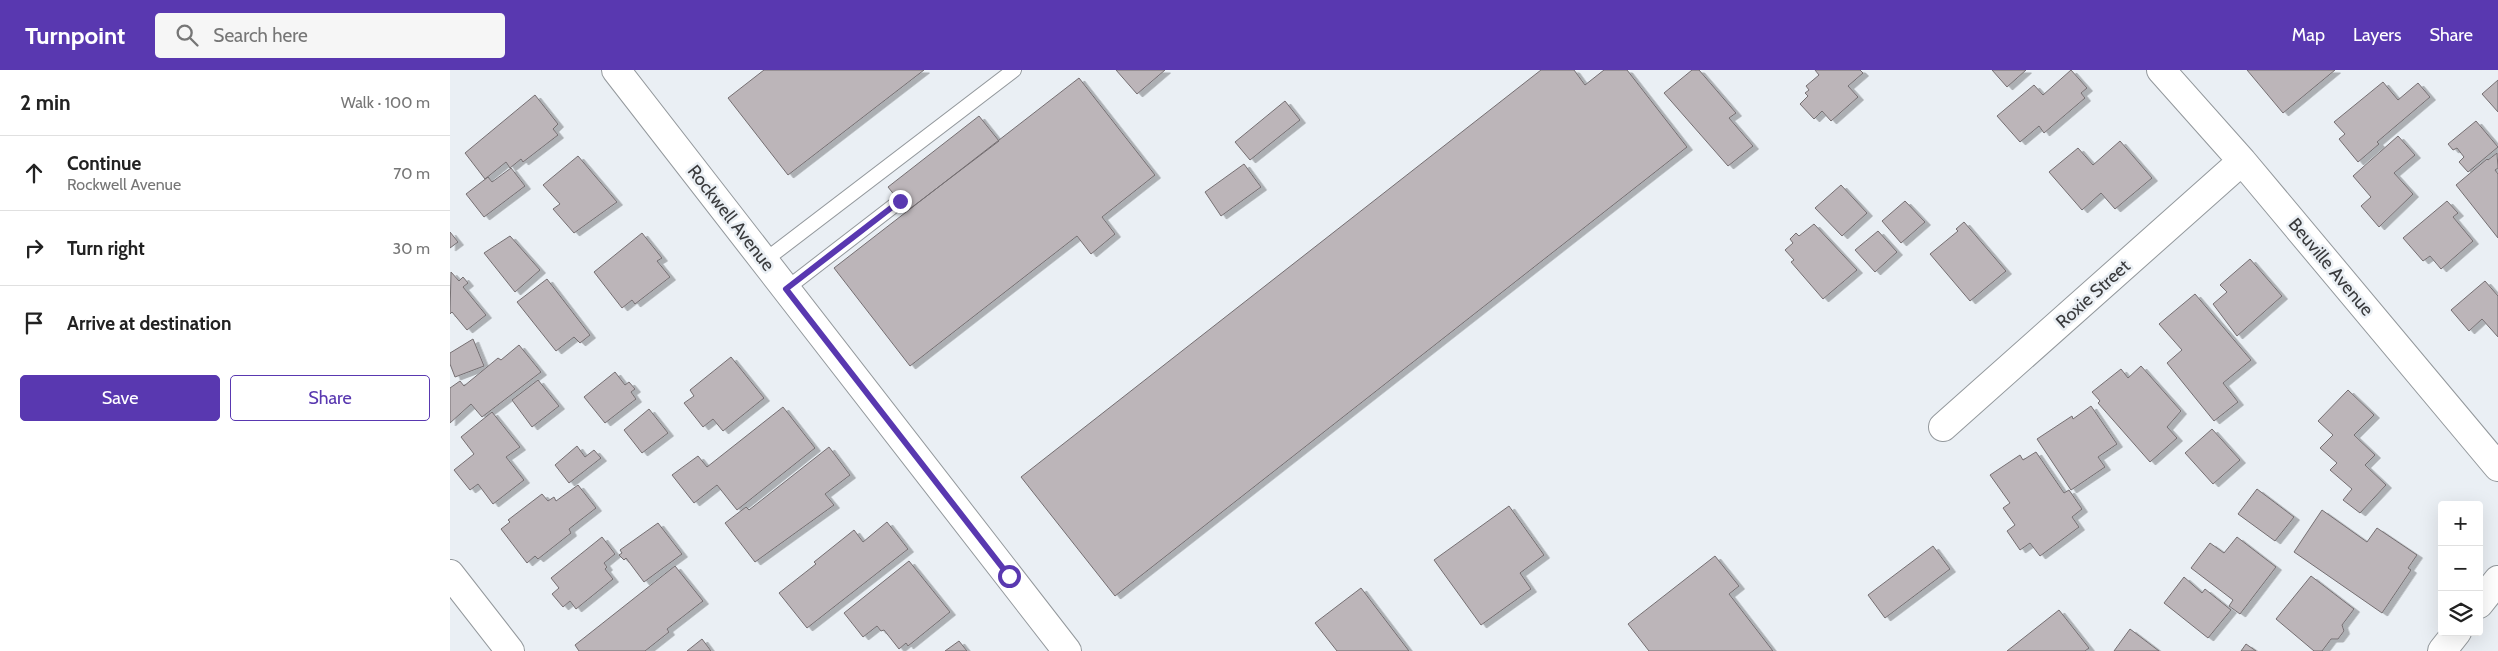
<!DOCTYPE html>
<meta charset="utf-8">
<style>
body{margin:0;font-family:Cabin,sans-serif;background:#f6f6f6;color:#222}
.controls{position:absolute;right:15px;bottom:15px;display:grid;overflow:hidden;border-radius:5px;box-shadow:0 5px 20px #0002}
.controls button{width:45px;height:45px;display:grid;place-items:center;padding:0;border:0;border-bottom:1px solid #e0e0e0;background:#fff;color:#222;font:25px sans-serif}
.stop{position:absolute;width:15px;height:15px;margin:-11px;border:4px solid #5938b0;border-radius:50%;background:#fff}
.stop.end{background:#5938b0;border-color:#fff;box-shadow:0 1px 5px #0008}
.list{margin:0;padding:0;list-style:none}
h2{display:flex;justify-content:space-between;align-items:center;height:65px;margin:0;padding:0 20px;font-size:21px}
h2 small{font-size:16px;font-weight:400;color:#767676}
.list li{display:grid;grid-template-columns:32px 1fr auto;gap:15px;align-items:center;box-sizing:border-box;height:75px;padding:0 20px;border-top:1px solid #e0e0e0}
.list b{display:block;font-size:19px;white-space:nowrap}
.list p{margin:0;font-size:16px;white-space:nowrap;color:#767676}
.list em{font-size:16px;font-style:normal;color:#767676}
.actions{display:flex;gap:10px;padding:15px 20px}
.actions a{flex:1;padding:11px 0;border:1px solid #5938b0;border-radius:5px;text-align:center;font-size:18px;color:#5938b0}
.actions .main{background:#5938b0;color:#fff}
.icon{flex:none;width:28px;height:28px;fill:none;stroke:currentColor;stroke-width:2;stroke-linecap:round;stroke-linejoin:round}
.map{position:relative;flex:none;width:2048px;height:581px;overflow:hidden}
header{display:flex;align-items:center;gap:30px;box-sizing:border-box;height:70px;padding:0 25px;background:#5938b0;color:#fff}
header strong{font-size:24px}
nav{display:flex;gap:28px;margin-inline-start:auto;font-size:18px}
.search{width:350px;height:45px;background:#f6f6f6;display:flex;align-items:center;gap:12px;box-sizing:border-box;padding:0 18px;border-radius:5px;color:#767676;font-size:19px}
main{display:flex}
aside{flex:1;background:#fff}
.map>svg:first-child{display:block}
.building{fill:#bcb5b9;stroke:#756f72;filter:url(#shadow)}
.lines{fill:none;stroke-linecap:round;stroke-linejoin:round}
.service-casing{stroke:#93989c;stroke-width:16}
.minor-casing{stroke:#93989c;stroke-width:30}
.tertiary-casing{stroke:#93989c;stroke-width:30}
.service{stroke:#fff;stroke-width:14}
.minor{stroke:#fff;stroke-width:28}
.tertiary{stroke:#fff;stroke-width:28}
.route{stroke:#5938b0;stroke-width:6}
.labels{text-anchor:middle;stroke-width:5;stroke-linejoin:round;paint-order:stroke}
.street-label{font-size:18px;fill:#393a3c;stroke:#eaeff4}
</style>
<header>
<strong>Turnpoint</strong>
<div class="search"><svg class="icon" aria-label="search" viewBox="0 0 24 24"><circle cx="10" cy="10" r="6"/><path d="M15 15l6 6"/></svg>Search here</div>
<nav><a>Map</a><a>Layers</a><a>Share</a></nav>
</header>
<main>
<aside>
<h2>2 min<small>Walk · 100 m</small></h2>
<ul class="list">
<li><svg class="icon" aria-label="ahead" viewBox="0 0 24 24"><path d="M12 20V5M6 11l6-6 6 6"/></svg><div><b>Continue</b><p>Rockwell Avenue</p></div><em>70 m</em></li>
<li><svg class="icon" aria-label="right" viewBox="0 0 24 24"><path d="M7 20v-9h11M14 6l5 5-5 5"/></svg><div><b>Turn right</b></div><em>30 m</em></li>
<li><svg class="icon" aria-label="arrive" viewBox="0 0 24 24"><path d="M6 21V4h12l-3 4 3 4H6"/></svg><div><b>Arrive at destination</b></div></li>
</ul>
<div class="actions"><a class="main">Save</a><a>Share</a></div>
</aside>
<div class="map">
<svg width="2048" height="581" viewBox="0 0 2048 581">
<defs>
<filter id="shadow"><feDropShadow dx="5.5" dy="3" stdDeviation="0" flood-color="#0004"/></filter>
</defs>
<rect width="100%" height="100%" fill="#eaeff4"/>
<!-- building -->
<path class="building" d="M314 0H474L338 105 278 28Z
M666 0H715L687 24Z
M1091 0H1124L1135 15 1154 0H1177L1237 77 665 526 571 407Z
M1242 0H1249L1286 43 1279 48 1303 76 1278 96 1214 23Z
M1365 0H1410L1413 3 1398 16 1408 27 1381 51 1372 41 1364 49 1350 34 1358 26 1355 23 1359 20 1356 16 1369 5Z
M1542 0H1576L1557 17Z
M1621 0 1637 18 1631 23 1635 28 1594 63 1589 56 1570 72 1547 46 1584 15 1593 25Z
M1797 0H1885L1833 43Z
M629 8 705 105 652 147 665 164 641 184 627 166 460 296 384 198Z
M2048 10V42L2032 24Z
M1933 12 1948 30 1968 13 1980 27 1927 72 1929 74 1908 92 1889 69 1895 64 1884 52Z
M85 25 108 54 103 59 108 65 73 92 71 89 60 98 56 92 35 109 15 83Z
M835 31 850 50 800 90 785 72Z
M529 46 549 71 457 141 438 117Z
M2026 51 2048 77 2018 102 2009 92 2014 87 2007 78 2003 80 1998 74Z
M1948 66 1965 85 1944 103 1963 124 1929 157 1911 136 1921 127 1903 106Z
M1670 71 1702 108 1665 139 1651 123 1632 140 1599 102 1628 78 1643 95Z
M2047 83 2048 98 2045 100 2048 104V168L2006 115 2037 89 2038 90Z
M128 86 167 132 124 163 103 139 110 134 93 115Z
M794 94 811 117 771 146 755 122Z
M61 98 75 116 34 147 16 124 38 107 42 112Z
M1391 115 1417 143 1392 166 1365 138Z
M1455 131 1475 152 1451 173 1432 151Z
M1997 131 2008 143 2003 147 2023 171 1991 199 1980 186 1973 191 1953 168Z
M1514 152 1556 201 1520 231 1480 184 1508 161 1506 159Z
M1364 154 1407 200 1373 229 1341 192 1344 190 1335 180 1343 173 1340 169 1346 163 1349 166Z
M1428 161 1447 182 1425 202 1405 180Z
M0 162 8 172 0 178Z
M192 163 212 188 207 191 220 207 185 234 182 230 172 238 144 202Z
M60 166 90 200 65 222 34 183Z
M1800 189 1832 226 1787 266 1763 234 1777 222 1770 215Z
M1 202 9 211 13 207 18 213 13 217 36 245 17 260 2 242 0 244Z
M97 209 140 265 130 273 124 267 106 281 67 232Z
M2035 211 2048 226V267L2032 249 2019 261 2001 240Z
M1745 224 1801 290 1773 313 1788 332 1764 351 1717 293 1732 280 1709 254Z
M23 269 34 296 5 307 0 294V283Z
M69 275 91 302 32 347 21 334 0 353V318L10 311 14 316 48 288 51 290Z
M281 287 314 328 273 361 263 349 253 357 234 333 244 326 240 320Z
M1691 296 1731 341 1717 357 1727 368 1700 392 1648 333 1650 331 1642 322 1671 299 1678 308Z
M165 302 175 315 179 312 185 319 181 322 186 329 155 353 134 327Z
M88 310 109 336 82 357 62 330Z
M1898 320 1924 345 1904 365 1925 385 1915 395 1936 415 1910 443 1893 430 1902 419 1880 400 1887 393 1870 378 1883 365 1868 351Z
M1641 336 1667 374 1648 387 1655 397 1621 420 1587 369 1622 346 1623 349Z
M333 337 365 378 287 440 267 415 244 433 222 405 248 386 257 397Z
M199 339 218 363 192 383 174 360Z
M42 342 70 377 56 387 74 410 43 434 28 414 20 420 4 400 24 384 11 367Z
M1762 359 1790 390 1763 414 1735 383Z
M127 376 135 387 144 380 151 388 119 413 105 395Z
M379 377 400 405 375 424 384 435 305 492 275 453 296 437 299 440Z
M1586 382 1614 423 1619 420 1632 439 1622 447 1629 457 1590 486 1580 473 1570 480 1557 461 1565 455 1553 438 1560 433 1540 405 1570 385 1573 390Z
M128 415 146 438 119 459 121 463 88 489 85 486 77 493 51 459 60 452 58 450 92 424 98 431 104 427 106 431Z
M1807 419 1844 447 1825 471 1788 444Z
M1059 436 1094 485 1070 503 1081 519 1031 555 984 490Z
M1872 440 1917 472 1927 458 1967 485 1958 498 1961 500 1932 543 1844 482Z
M437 452 458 479 357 558 329 523 366 494 364 492 404 460 413 472Z
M208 453 232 484 194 512 176 488 174 490 169 485 172 483 170 480Z
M152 467 165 484 154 493 157 497 155 499 163 509 126 539 120 531 113 537 102 524 109 518 101 508Z
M1787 467 1826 497 1790 544 1779 536 1783 530 1741 498 1760 473 1774 483Z
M1483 476 1500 499 1435 548 1418 525Z
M1265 486 1289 516 1279 524 1323 581H1199L1178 554Z
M459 491 500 542 458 576 456 573 449 579 434 560 431 561 427 556 413 567 394 543Z
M225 496 253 531 217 559 219 562 195 581H129L125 575Z
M1861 506 1904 539 1892 555 1894 561 1888 569H1881L1872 581H1864L1826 549Z
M1734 507 1752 523 1755 519 1781 540 1758 568 1714 533Z
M911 518 959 581H887L865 553Z
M1609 540 1639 578 1635 581H1557Z
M1680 559 1709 581H1664Z
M252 569 261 581H237Z
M509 571 517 581H495Z
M1796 574 1806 581H1791Z"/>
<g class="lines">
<!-- service casing -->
<g class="service-casing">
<path id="service" d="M314 191 564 0
M336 219 450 131"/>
</g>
<!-- minor casing -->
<g class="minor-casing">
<path id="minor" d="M166 0 617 581
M1711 0 1792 91 2048 397
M1493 357 1792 91
M2029 534 2048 510
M1992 581 2007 562"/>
</g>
<!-- tertiary casing -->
<g class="tertiary-casing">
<path id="tertiary" d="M0 504 60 581"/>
</g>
<!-- service -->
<use href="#service" class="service"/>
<!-- minor -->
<use href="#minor" class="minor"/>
<!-- tertiary -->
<use href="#tertiary" class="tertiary"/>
</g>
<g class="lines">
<!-- route -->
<path class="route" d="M450 131 336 219 559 506"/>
</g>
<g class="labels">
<!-- street labels -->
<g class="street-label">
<text transform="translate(281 148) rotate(52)" y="6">Rockwell Avenue</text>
<text transform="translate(1881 197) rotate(50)" y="6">Beuville Avenue</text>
<text transform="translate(1643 224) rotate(-42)" y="6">Roxie Street</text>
</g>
</g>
</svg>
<div class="controls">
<button>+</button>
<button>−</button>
<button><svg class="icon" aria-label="layers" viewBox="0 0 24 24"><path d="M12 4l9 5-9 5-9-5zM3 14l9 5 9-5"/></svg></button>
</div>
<div class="stop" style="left:559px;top:506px"></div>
<div class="stop end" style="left:450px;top:131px"></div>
</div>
</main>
